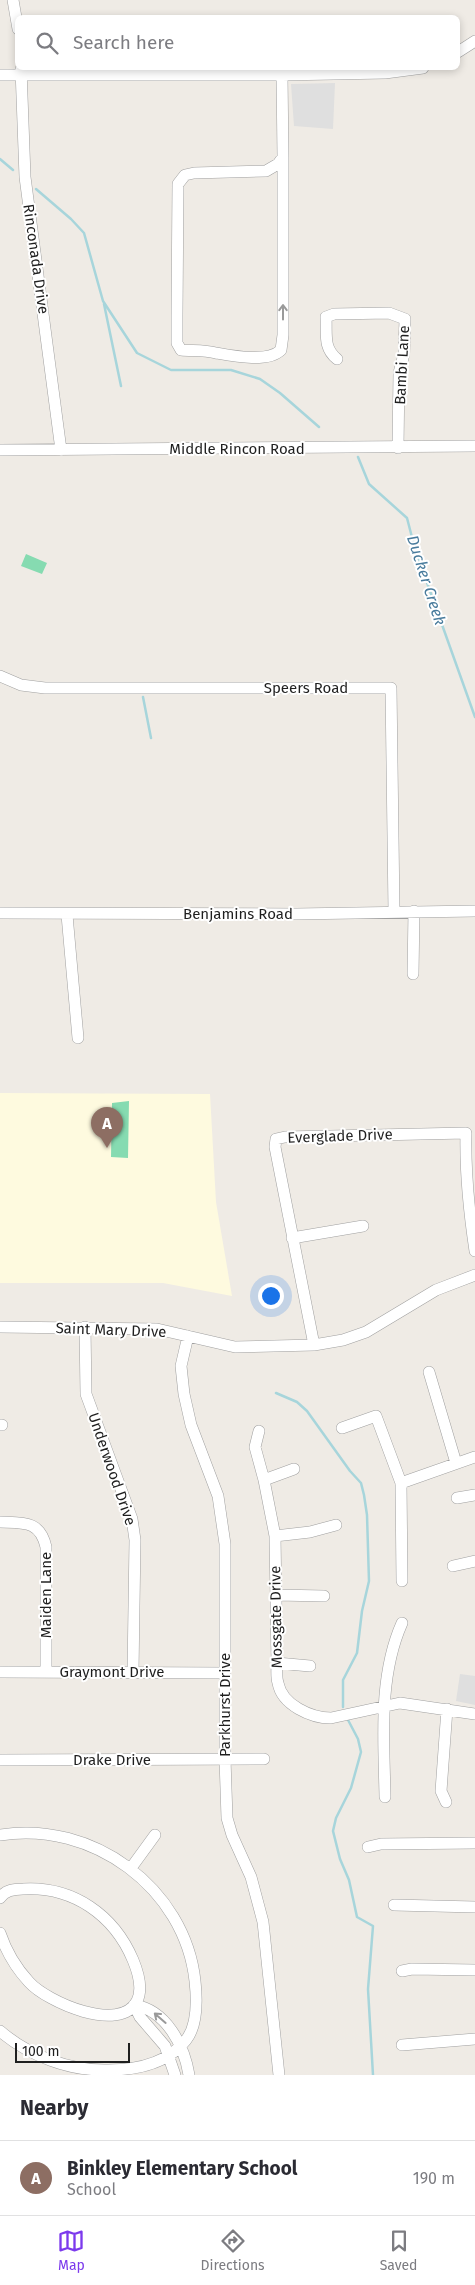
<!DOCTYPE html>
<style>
body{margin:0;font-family:"Fira Sans",sans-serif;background:#f7f7f7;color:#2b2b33}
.scale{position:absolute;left:15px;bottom:12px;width:115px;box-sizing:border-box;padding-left:5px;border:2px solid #1f1f1f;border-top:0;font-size:14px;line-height:18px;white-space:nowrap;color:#1f1f1f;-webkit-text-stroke:4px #fff;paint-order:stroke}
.you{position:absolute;left:270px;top:1295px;width:18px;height:18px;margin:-12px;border:4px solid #fff;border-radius:50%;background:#1a73e8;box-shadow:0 0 0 8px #1a73e833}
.badge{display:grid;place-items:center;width:32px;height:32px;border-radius:50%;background:#7c3aed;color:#fff;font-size:16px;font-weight:700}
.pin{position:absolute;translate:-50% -41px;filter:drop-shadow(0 1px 2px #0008)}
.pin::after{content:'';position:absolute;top:26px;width:18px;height:15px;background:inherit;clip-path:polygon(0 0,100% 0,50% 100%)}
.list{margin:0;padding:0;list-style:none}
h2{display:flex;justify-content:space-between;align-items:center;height:65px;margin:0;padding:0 20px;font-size:21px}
h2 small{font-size:16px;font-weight:400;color:#7c7c81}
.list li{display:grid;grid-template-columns:32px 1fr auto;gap:15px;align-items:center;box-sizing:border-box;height:75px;padding:0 20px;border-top:1px solid #e1e1e2}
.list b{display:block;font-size:19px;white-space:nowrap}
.list p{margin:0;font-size:16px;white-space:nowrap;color:#7c7c81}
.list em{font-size:16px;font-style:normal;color:#7c7c81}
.icon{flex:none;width:28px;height:28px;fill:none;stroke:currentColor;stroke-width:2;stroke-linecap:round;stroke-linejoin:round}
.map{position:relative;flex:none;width:475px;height:2075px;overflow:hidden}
.search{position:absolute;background:#fff;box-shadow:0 2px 8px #0003;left:15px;right:15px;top:15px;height:55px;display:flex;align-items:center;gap:12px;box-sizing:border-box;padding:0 18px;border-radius:8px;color:#7c7c81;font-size:19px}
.sheet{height:140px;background:#fff}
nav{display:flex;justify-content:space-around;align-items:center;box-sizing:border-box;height:70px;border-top:1px solid #e1e1e2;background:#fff;font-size:14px;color:#7c7c81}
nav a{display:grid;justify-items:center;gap:2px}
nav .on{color:#7c3aed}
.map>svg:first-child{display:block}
.education{fill:#fefadf}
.pitch{fill:#86dbb1}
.parking{fill:#dfdfdf}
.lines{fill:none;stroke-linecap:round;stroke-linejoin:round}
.stream{stroke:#a7d5db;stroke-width:2.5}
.minor-casing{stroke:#a0a0a0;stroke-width:12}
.minor{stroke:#fff;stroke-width:11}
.oneway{stroke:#9a9a9a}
.labels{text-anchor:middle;stroke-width:4;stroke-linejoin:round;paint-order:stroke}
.street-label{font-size:15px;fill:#1f1f1f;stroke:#fff}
.water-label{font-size:16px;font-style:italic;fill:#487b9c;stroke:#fff}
</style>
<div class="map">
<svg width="475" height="2075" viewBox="0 0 475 2075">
<rect width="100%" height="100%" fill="#efebe5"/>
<!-- education -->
<path class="education" d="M0 1093 210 1094 216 1202 232 1296 163 1283H0Z"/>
<!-- pitch -->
<path class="pitch" d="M26 554 47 563 42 574 21 566Z
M129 1101 128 1158 111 1157 112 1103Z"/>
<!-- parking -->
<path class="parking" d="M335 83 333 129 294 126 291 84Z
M460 1674 475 1676V1705L456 1701Z"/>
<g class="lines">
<!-- stream -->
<path class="stream" d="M0 159 13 170
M36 189 71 219 84 233 103 301 137 353 171 370H231L260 379 280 393 319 427
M104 304 121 386
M358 457 369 484 407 518 415 549 475 717
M143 697 151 738
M276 1393 297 1402 307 1411 350 1471 361 1483 364 1495 367 1515 369 1581 362 1611 357 1653 343 1680V1707
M347 1718 358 1739 361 1752 351 1788 336 1818 333 1831 340 1859 349 1880 357 1917 373 1926 368 1989 373 2075"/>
<!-- minor casing -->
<g class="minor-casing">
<path id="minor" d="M13 0 18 29
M458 52 475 41
M21 69 25 177 61 450
M0 75H282L385 73 423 68
M282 75 283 157 278 164 266 171 194 173 185 175 178 184 177 315V343L181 350C192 351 205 350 216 353 233 356 268 363 281 350L283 335V157
M337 359C323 348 327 334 326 317L334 314 389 313 405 319 404 354 399 373 398 448
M0 450 475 446
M0 676 21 685 45 688H391L394 911
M0 913 296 914 475 911
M67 915 78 1038
M413 974 414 911
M292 1238 363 1226
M0 1327 157 1329 235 1347 314 1345 343 1340 366 1332 436 1290 475 1275
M85 1327 86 1394 132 1519 135 1540 133 1672
M188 1336 181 1366 184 1394 191 1425 218 1496 225 1544V1759L227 1818 232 1835 251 1877 263 1922 279 2075
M314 1345 275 1147 276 1139 285 1137 466 1133C465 1173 469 1211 475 1251
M429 1372 456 1463
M0 1425H2
M342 1428 376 1416 401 1483 402 1581
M259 1431 255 1447 264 1480 275 1536 277 1663C277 1670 276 1677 278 1683 282 1705 311 1718 331 1718L400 1703 475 1714
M264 1480 294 1469
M401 1483 475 1457
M457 1498 475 1495
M0 1522C23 1523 40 1520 46 1547V1672
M275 1536 310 1532 336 1525
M453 1566 475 1561
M277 1595 324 1596
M277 1663 310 1666
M0 1672 224 1673
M0 1760 264 1759
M385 1797C384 1740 378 1677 402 1623
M446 1802 441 1791 447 1709
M0 1835C92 1820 185 1888 195 1981 197 1999 198 2025 186 2040 167 2064 137 2070 108 2070 70 2071 29 2056 0 2031
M368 1847 381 1844 475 1843
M131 1868 155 1835
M0 1898C5 1890 14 1889 23 1889 73 1886 114 1915 133 1960 138 1972 143 1989 137 2001 120 2034 47 2002 29 1982 16 1968 6 1951 0 1933
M394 1905 475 1907
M402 1971 412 1969 475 1970
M134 2005C166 2010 184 2045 189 2075
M134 2005 140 2017 165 2046 175 2075
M402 2045 475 2039"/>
</g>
<!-- minor -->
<use href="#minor" class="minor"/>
</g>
<!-- one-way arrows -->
<defs><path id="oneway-shaft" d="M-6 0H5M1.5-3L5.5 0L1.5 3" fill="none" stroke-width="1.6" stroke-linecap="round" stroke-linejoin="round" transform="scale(1.25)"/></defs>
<g class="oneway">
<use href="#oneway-shaft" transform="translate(283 312) rotate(-90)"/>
<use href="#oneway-shaft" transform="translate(160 2018) rotate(-139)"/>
</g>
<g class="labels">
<!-- street labels -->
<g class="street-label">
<text transform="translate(36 259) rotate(82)" y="5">Rinconada Drive</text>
<text transform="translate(402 365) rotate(-87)" y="5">Bambi Lane</text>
<text x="237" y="454">Middle Rincon Road</text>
<text x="306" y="693">Speers Road</text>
<text x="238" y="919">Benjamins Road</text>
<text transform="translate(340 1136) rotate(-2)" y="5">Everglade Drive</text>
<text transform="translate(111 1330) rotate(2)" y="5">Saint Mary Drive</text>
<text transform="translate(112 1469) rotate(71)" y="5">Underwood Drive</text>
<text transform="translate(46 1595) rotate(-90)" y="5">Maiden Lane</text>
<text transform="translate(276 1617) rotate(-91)" y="5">Mossgate Drive</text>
<text x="112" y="1677">Graymont Drive</text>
<text transform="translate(225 1705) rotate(-90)" y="5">Parkhurst Drive</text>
<text x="112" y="1765">Drake Drive</text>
</g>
<!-- water labels -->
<g class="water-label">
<text transform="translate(427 580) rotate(72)" y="6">Ducker Creek</text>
</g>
</g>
</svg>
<div class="scale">100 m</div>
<div class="you"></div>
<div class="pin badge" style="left:107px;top:1148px;background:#8d6e63">A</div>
<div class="search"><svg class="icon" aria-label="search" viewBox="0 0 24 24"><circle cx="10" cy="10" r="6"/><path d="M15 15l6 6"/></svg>Search here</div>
</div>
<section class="sheet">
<h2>Nearby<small></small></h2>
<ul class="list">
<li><span class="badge" style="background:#8d6e63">A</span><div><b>Binkley Elementary School</b><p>School</p></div><em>190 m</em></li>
</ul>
</section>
<nav>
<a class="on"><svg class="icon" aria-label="map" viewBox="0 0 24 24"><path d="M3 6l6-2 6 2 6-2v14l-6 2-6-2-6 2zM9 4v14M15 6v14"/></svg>Map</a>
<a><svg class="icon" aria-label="directions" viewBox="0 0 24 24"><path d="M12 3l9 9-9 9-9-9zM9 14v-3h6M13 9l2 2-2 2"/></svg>Directions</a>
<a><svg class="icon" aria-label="saved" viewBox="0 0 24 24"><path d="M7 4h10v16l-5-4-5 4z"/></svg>Saved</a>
</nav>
